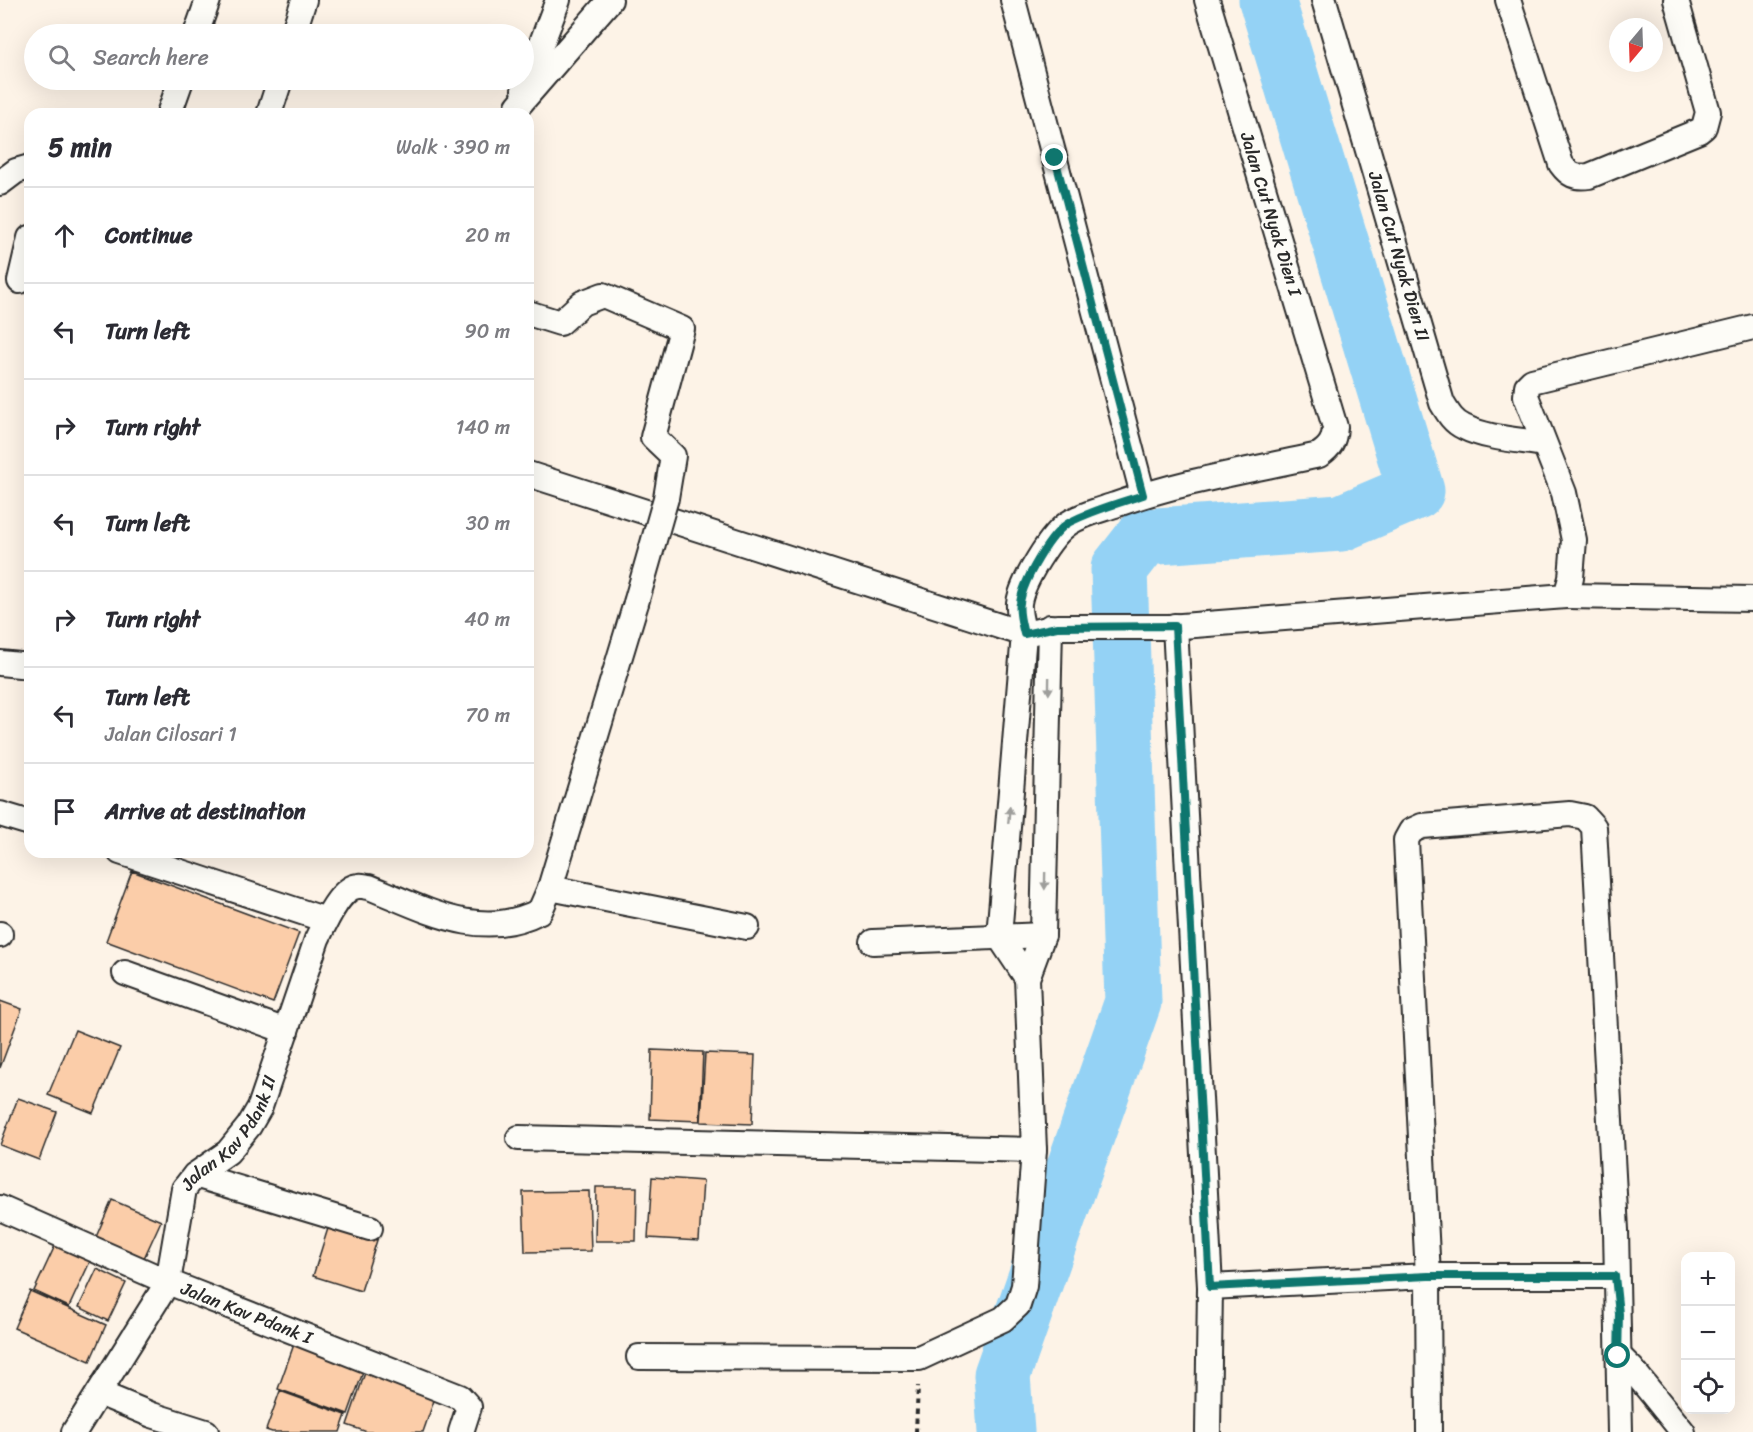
<!DOCTYPE html>
<meta charset="utf-8">
<style>
body{margin:0;font-family:Sriracha,sans-serif;background:#f7f7f7;color:#2b2b33}
.controls{position:absolute;right:18px;bottom:18px;display:grid;overflow:hidden;border-radius:12px;box-shadow:0 6px 24px #0002}
.controls button{width:54px;height:54px;display:grid;place-items:center;padding:0;border:0;border-bottom:2px solid #e1e1e2;background:#fff;color:#2b2b33;font:30px sans-serif}
.compass{position:absolute;left:1609px;top:18px;width:54px;height:54px;border-radius:50%;background:#fff;box-shadow:0 6px 24px #0002;rotate:199deg}
.stop{position:absolute;width:18px;height:18px;margin:-14px;border:4px solid #0f766e;border-radius:50%;background:#fff}
.stop.end{background:#0f766e;border-color:#fff;box-shadow:0 2px 6px #0008}
.list{margin:0;padding:0;list-style:none}
h2{display:flex;justify-content:space-between;align-items:center;height:78px;margin:0;padding:0 24px;font-size:26px}
h2 small{font-size:20px;font-weight:400;color:#7c7c81}
.list li{display:grid;grid-template-columns:39px 1fr auto;gap:18px;align-items:center;box-sizing:border-box;height:96px;padding:0 24px;border-top:2px solid #e1e1e2}
.list b{display:block;font-size:22px;white-space:nowrap}
.list p{margin:0;font-size:20px;white-space:nowrap;color:#7c7c81}
.list em{font-size:20px;font-style:normal;color:#7c7c81}
.icon{flex:none;width:33px;height:33px;fill:none;stroke:currentColor;stroke-width:2;stroke-linecap:round;stroke-linejoin:round}
.map{position:relative;flex:none;width:1753px;height:1432px;overflow:hidden}
.search{position:absolute;background:#fff;box-shadow:0 6px 24px #0002;left:24px;top:24px;width:510px;height:66px;display:flex;align-items:center;gap:15px;box-sizing:border-box;padding:0 21px;border-radius:33px;color:#7c7c81;font-size:22px}
.panel{position:absolute;background:#fff;box-shadow:0 6px 24px #0002;left:24px;top:108px;width:510px;height:750px;border-radius:18px}
.map>svg:first-child{display:block}
.lines{fill:none;stroke-linecap:round;stroke-linejoin:round}
.river{stroke:#94d2f5;stroke-width:57}
.building{fill:#fbcda9;stroke:#2b2b2b;stroke-width:1.5}
.minor-casing{stroke:#2b2b2b;stroke-width:28}
.path{stroke:#2b2b2b;stroke-width:4;stroke-dasharray:4.5 4.5;stroke-linecap:butt}
.minor{stroke:#fdfcf7;stroke-width:24}
.minor-bridge-casing{stroke:#2b2b2b;stroke-width:28;stroke-linecap:butt}
.minor-bridge{stroke:#fdfcf7;stroke-width:24}
.oneway{fill:#9e9e9b}
.route{stroke:#0f766e;stroke-width:8}
.labels{text-anchor:middle;stroke-width:4.5;stroke-linejoin:round;paint-order:stroke}
.street-label{font-size:18px;fill:#2b2b2b;stroke:#fdfcf7}
</style>
<div class="map">
<svg width="1753" height="1432" viewBox="0 0 1753 1432">
<rect width="100%" height="100%" fill="#fdf3e7"/>
<filter id="ink" filterUnits="userSpaceOnUse"><feTurbulence type="fractalNoise" baseFrequency=".0167" numOctaves="2"/><feDisplacementMap in="SourceGraphic" scale="12" xChannelSelector="R" yChannelSelector="G"/><feConvolveMatrix kernelMatrix="1 2 1 2 8 2 1 2 1" color-interpolation-filters="sRGB"/></filter>
<g filter="url(#ink)">
<g class="lines">
<!-- river -->
<path class="river" d="M1006 1432 1002 1375 1133 1002 1119 569 1144 537 1341 523 1416 491 1267 0"/>
</g>
<!-- building -->
<path class="building" d="M132 871 299 933 273 1003 106 941Z
M0 1001 22 1009 0 1068Z
M75 1030 120 1048 93 1113 48 1095Z
M652 1050 703 1052 700 1121 650 1119Z
M705 1053 755 1055 752 1124 701 1122Z
M18 1098 57 1112 39 1160 0 1145Z
M652 1177 703 1181 699 1241 648 1238Z
M596 1187H637L636 1241H595Z
M589 1191 591 1251 525 1252 523 1192Z
M112 1200 161 1221 144 1258 96 1237Z
M330 1222 378 1237 361 1291 313 1276Z
M59 1237 94 1253 69 1307 34 1291Z
M97 1269 126 1283 108 1321 79 1307Z
M30 1291 106 1325 90 1361 14 1328Z
M297 1336 367 1361 348 1414 278 1389Z
M367 1367 437 1392 423 1432H367L347 1425Z
M280 1391 346 1415 340 1432H272L266 1430Z"/>
<g class="lines">
<!-- minor casing -->
<g class="minor-casing">
<g id="minor">
<path d="M1013 0 1143 495"/>
<path id="s1" d="M1324 0 1442 403C1448 413 1453 422 1464 427 1485 438 1520 440 1543 444"/>
<path d="M1508 0 1561 164C1569 175 1575 178 1589 176L1699 131 1704 127 1708 112 1676 0"/>
<path d="M196 34 208 0"/>
<path d="M293 34 304 0"/>
<path d="M524 90 558 0"/>
<path d="M518 106 610 0"/>
<path d="M169 114 181 80"/>
<path d="M269 114 280 80"/>
<path d="M0 183 16 171 30 167"/>
<path d="M20 281 30 238"/>
<path d="M528 313 560 323 582 303 603 295 682 329 653 437 673 456 666 498"/>
<path d="M528 474 1024 634 1057 627H1169L1566 596 1571 578 1574 540 1564 493 1526 396 1527 386 1532 381 1753 327"/>
<path d="M1566 596 1753 599"/>
<path d="M1175 626 1210 1287 1208 1432"/>
<path d="M0 663 30 666"/>
<path d="M0 814 30 823"/>
<path d="M120 852 326 920"/>
<path d="M550 888 747 927"/>
<path d="M0 934V935"/>
<path d="M873 942 1043 935"/>
<path d="M125 973 286 1031"/>
<path d="M1027 978 999 936 1024 634C1022 625 1018 613 1019 603 1022 582 1051 534 1069 523 1083 514 1100 510 1115 505 1181 481 1251 470 1319 455 1330 447 1334 442 1335 427L1207 0"/>
<path d="M519 1138 1034 1150"/>
<path d="M195 1175 370 1228"/>
<path id="s2" d="M0 1208 168 1282 460 1397 469 1407 461 1432"/>
<path d="M1210 1287 1428 1276H1615"/>
<path d="M1619 1356 1632 1369 1683 1432"/>
<path d="M639 1357 919 1358 1003 1319 1018 1305 1024 1286 1034 1150 1027 978 1043 935 1050 627"/>
<path d="M99 1393 152 1415 206 1432"/>
<path id="s3" d="M74 1432 168 1282 184 1189 195 1175 228 1152 249 1126 260 1107 317 939C324 924 341 886 359 886 362 885 365 887 369 887 425 909 480 942 540 911L550 888 636 603"/>
<path d="M1429 1432 1428 1276 1406 840 1411 831 1422 826 1570 814 1585 817 1594 827 1616 1230 1620 1432"/>
</g>
</g>
<!-- path -->
<path class="path" d="M916 1432 918 1386"/>
<!-- minor -->
<use href="#minor" class="minor"/>
<!-- minor-bridge casing -->
<g class="minor-bridge-casing">
<path id="minor-bridge" d="M636 603 666 498"/>
</g>
<!-- minor-bridge -->
<use href="#minor-bridge" class="minor-bridge"/>
</g>
<!-- one-way arrows -->
<defs><path id="oneway-solid" d="M-6-.8H1V-3.2L6.5 0L1 3.2V.8H-6Z" transform="scale(1.5)"/></defs>
<g class="oneway">
<use href="#oneway-solid" transform="translate(1049 686) rotate(91)"/>
<use href="#oneway-solid" transform="translate(1009 815) rotate(-85)"/>
<use href="#oneway-solid" transform="translate(1045 881) rotate(91)"/>
</g>
</g>
<g class="lines" filter="url(#ink)">
<!-- route -->
<path class="route" d="M1055 158 1143 495C1119 503 1093 510 1070 522 1051 532 1023 581 1020 603 1018 612 1022 625 1024 634L1057 627 1175 626 1210 1287 1428 1276H1615L1619 1314 1618 1356"/>
</g>
<g class="labels">
<!-- street labels -->
<g class="street-label">
<text transform="translate(1271 214) rotate(73)" y="6">Jalan Cut Nyak Dien I</text>
<text dy="6" stroke="none"><textPath href="#s1" startOffset="267">Jalan Cut Nyak Dien II</textPath></text>
<text dy="6" stroke="none"><textPath href="#s3" startOffset="345">Jalan Kav Pdank II</textPath></text>
<text dy="6" stroke="none"><textPath href="#s2" startOffset="268">Jalan Kav Pdank I</textPath></text>
</g>
</g>
</svg>
<div class="controls">
<button>+</button>
<button>−</button>
<button><svg class="icon" aria-label="locate" viewBox="0 0 24 24"><circle cx="12" cy="12" r="6"/><path d="M12 2v4M12 18v4M2 12h4M18 12h4"/></svg></button>
</div>
<svg class="compass" viewBox="-18 -18 36 36"><path d="M0-13l5 13h-10z" fill="#e53935"/><path d="M0 13l5-13h-10z" fill="#7c7c81"/></svg>
<div class="stop" style="left:1618px;top:1356px"></div>
<div class="stop end" style="left:1055px;top:158px"></div>
<div class="search"><svg class="icon" aria-label="search" viewBox="0 0 24 24"><circle cx="10" cy="10" r="6"/><path d="M15 15l6 6"/></svg>Search here</div>
<section class="panel">
<h2>5 min<small>Walk · 390 m</small></h2>
<ul class="list">
<li><svg class="icon" aria-label="ahead" viewBox="0 0 24 24"><path d="M12 20V5M6 11l6-6 6 6"/></svg><div><b>Continue</b></div><em>20 m</em></li>
<li><svg class="icon" aria-label="left" viewBox="0 0 24 24"><path d="M17 20v-9H6M10 6l-5 5 5 5"/></svg><div><b>Turn left</b></div><em>90 m</em></li>
<li><svg class="icon" aria-label="right" viewBox="0 0 24 24"><path d="M7 20v-9h11M14 6l5 5-5 5"/></svg><div><b>Turn right</b></div><em>140 m</em></li>
<li><svg class="icon" aria-label="left" viewBox="0 0 24 24"><path d="M17 20v-9H6M10 6l-5 5 5 5"/></svg><div><b>Turn left</b></div><em>30 m</em></li>
<li><svg class="icon" aria-label="right" viewBox="0 0 24 24"><path d="M7 20v-9h11M14 6l5 5-5 5"/></svg><div><b>Turn right</b></div><em>40 m</em></li>
<li><svg class="icon" aria-label="left" viewBox="0 0 24 24"><path d="M17 20v-9H6M10 6l-5 5 5 5"/></svg><div><b>Turn left</b><p>Jalan Cilosari 1</p></div><em>70 m</em></li>
<li><svg class="icon" aria-label="arrive" viewBox="0 0 24 24"><path d="M6 21V4h12l-3 4 3 4H6"/></svg><div><b>Arrive at destination</b></div></li>
</ul>
</section>
</div>
